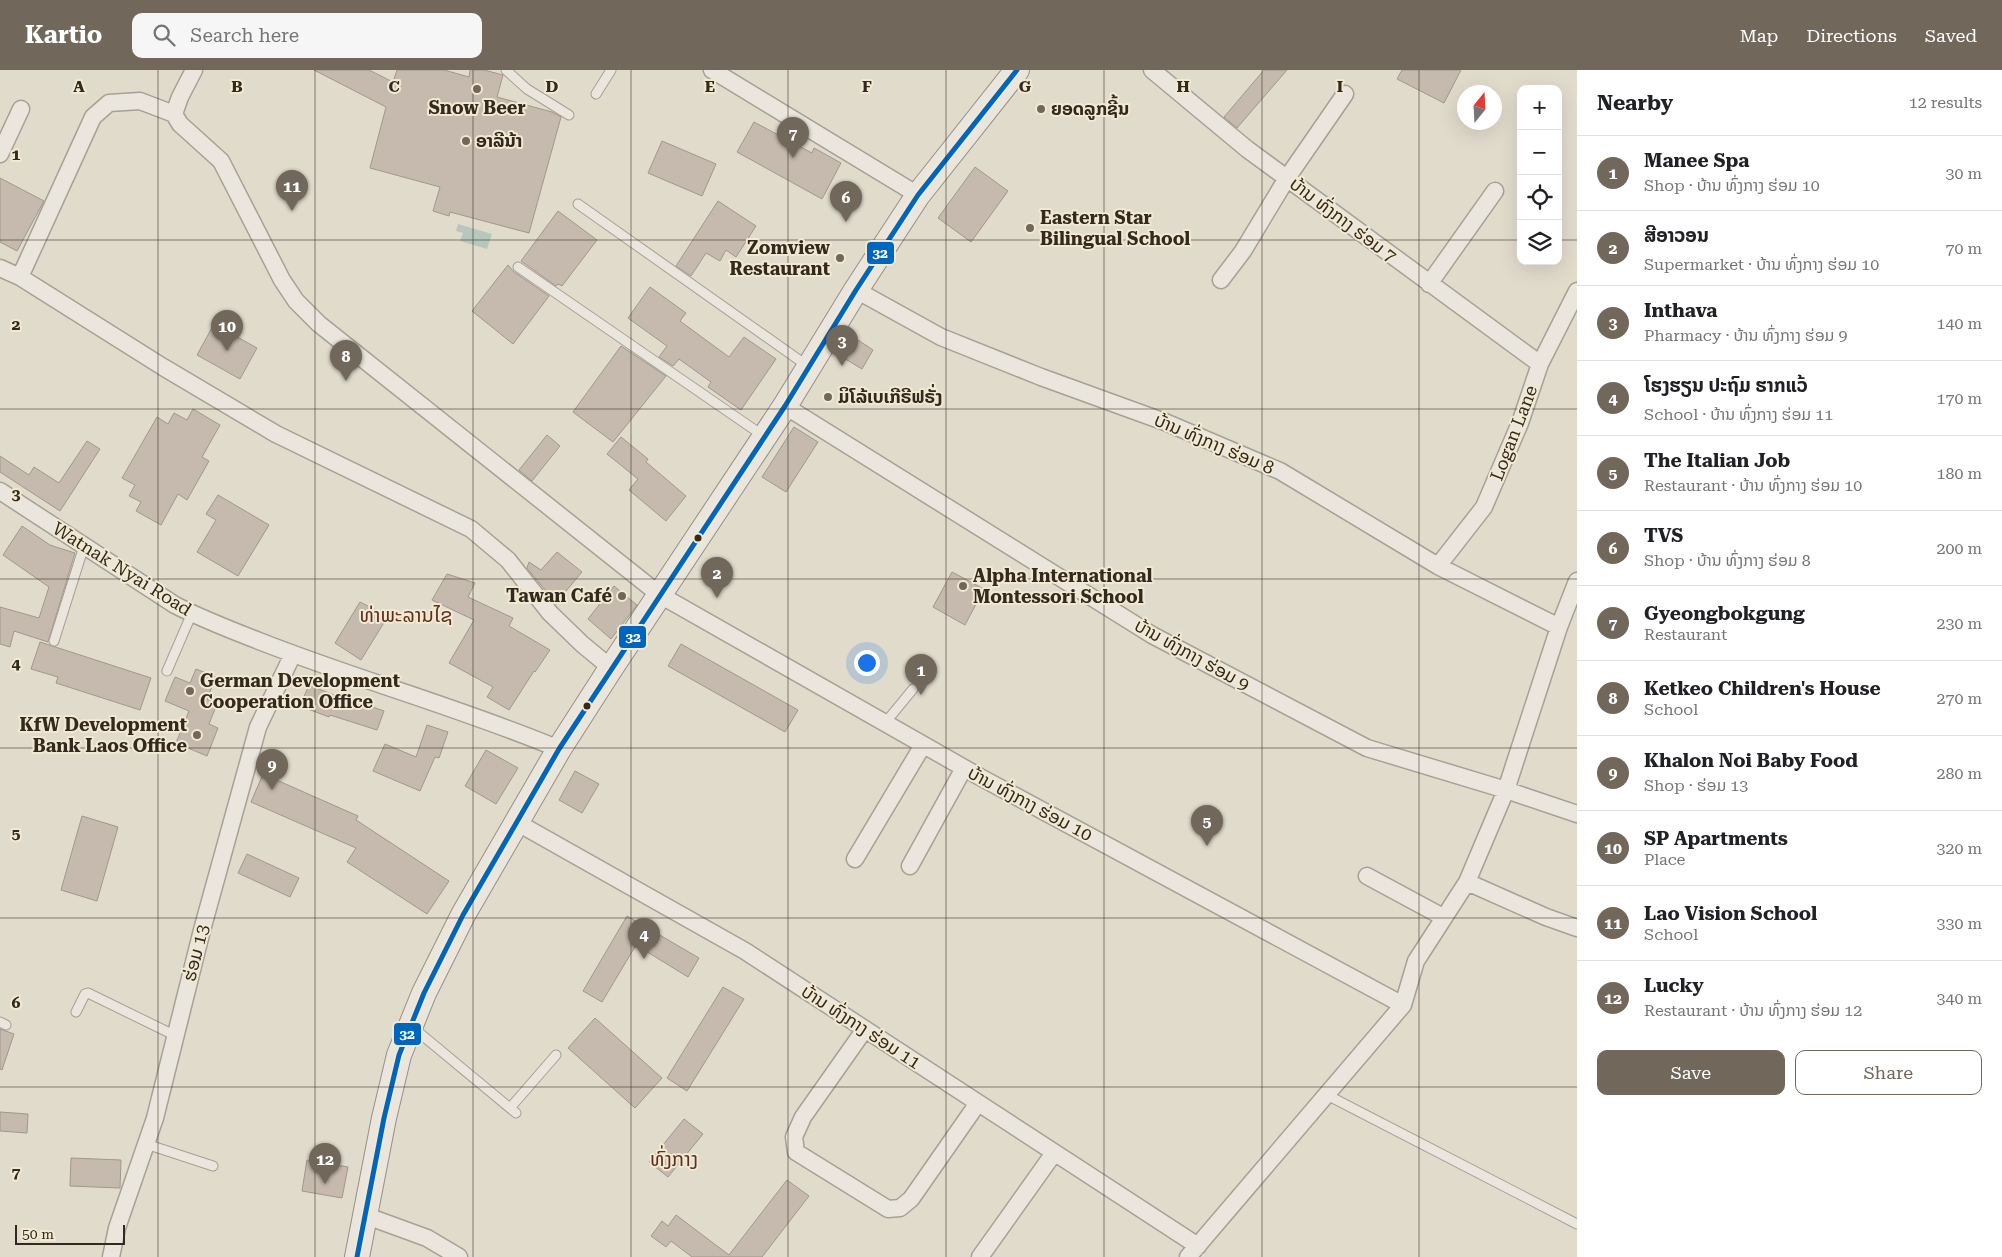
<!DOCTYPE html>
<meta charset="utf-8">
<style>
body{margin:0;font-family:"Roboto Serif","Noto Sans Lao",serif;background:#f6f6f6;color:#202124}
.controls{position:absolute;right:15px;top:15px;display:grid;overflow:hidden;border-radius:10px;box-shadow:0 5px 20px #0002}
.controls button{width:45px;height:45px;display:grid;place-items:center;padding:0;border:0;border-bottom:1px solid #e0e0e0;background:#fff;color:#202124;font:25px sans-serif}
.compass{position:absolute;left:1457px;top:15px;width:45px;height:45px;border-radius:50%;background:#fff;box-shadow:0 5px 20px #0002;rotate:18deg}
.scale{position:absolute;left:15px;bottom:12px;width:110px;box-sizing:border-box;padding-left:5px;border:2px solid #34291e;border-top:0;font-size:14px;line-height:18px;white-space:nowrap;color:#34291e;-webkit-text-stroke:4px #f2e9d2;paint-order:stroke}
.you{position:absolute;left:866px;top:592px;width:18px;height:18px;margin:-12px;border:4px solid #fff;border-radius:50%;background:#1a73e8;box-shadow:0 0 0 8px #1a73e833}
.badge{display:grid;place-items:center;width:32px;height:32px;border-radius:50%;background:#71675b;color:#fff;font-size:16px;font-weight:700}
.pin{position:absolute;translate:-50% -41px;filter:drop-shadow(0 1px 2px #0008)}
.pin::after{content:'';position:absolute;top:26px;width:18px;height:15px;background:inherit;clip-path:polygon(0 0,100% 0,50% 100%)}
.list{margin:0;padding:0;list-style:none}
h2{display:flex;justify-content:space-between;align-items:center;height:65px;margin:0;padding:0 20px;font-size:21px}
h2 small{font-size:16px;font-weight:400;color:#757577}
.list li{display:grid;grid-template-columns:32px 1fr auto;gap:15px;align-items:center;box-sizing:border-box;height:75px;padding:0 20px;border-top:1px solid #e0e0e0}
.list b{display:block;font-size:19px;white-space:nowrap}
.list p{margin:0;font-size:16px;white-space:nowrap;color:#757577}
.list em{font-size:16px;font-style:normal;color:#757577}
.actions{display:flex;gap:10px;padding:15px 20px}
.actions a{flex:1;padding:11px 0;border:1px solid #71675b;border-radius:10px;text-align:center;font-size:18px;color:#71675b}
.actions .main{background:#71675b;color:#fff}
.icon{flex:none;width:28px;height:28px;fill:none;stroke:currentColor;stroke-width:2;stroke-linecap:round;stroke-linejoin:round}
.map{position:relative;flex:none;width:1577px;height:1187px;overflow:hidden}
header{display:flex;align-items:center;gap:30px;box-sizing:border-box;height:70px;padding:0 25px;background:#71675b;color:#fff}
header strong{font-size:24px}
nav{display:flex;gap:28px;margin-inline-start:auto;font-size:18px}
.search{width:350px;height:45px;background:#f6f6f6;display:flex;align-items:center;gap:12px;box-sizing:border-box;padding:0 18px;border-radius:10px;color:#757577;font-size:19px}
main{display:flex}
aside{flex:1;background:#fff}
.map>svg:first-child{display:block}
.water{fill:#b7c7bd}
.building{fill:#c5baad;stroke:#a1978c}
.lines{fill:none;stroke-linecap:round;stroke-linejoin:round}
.lane-casing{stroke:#a6a095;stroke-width:11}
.street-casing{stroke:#a6a095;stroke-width:19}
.secondary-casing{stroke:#969085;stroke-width:26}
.lane{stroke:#eae6dd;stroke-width:9}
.street{stroke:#eae6dd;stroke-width:16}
.secondary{stroke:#eae6dd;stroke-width:24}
.bus-1-casing{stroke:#f2e9d2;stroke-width:9}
.bus-1{stroke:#0065bd;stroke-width:5}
.grid{fill:none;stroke:#34291e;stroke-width:1;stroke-opacity:0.55}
.poi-dot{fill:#71675b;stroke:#f2e9d2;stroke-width:2}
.bus-dot{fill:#34291e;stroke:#f2e9d2;stroke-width:2}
.labels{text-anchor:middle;stroke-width:4;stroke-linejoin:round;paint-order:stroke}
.poi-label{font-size:18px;font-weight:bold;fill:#34291e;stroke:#f2e9d2;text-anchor:start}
.street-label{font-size:18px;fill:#34291e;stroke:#f2e9d2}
.quarter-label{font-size:20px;fill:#5e2e21;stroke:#f2e9d2}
.grid-label{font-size:16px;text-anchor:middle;font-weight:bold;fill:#34291e;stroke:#f2e9d2;stroke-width:4;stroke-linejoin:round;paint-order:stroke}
.line-badge{stroke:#f2e9d2;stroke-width:2}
.badge-label{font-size:14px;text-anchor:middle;font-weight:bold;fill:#fff}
</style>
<header>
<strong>Kartio</strong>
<div class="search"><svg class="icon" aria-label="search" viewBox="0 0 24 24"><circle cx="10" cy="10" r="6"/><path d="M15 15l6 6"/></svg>Search here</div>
<nav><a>Map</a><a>Directions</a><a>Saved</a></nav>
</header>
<main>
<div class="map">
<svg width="1577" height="1187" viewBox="0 0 1577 1187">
<rect width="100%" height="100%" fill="#e1dbcc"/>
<!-- water -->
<path class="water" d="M458 154 492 164 487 179 460 171 463 163 456 161Z"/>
<!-- building -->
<path class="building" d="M314 0H369L393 12 397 0H444L469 7 470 0H484L503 5 497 27 552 42 561 47 529 163 450 142 449 146 433 141 440 117 370 98 386 37Z
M1264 0H1287L1237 58 1224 47Z
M1402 0H1461L1444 33 1397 9Z
M754 52 812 83 814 78 841 93 822 129 737 82Z
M662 71 716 94 702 126 648 103Z
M975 97 1008 121 971 172 938 148Z
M0 108 44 131 17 181 0 172Z
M718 131 756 156 736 187 726 180 720 191 706 183 691 206 676 196Z
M558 141 597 170 562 216 558 214 556 216 521 191Z
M508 195 514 202 549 226 513 274 472 241Z
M650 217 686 243 680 251 729 287 744 267 776 289 741 340 708 317 711 312 679 289 673 296 659 287 667 276 628 248Z
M214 254 257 278 240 309 197 285Z
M849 264 873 280 862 299 837 284Z
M621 276 666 306 613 372 573 342Z
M193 339 220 355 202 387 209 391 187 430 178 424 161 455 136 441 141 432 129 426 135 415 122 408 157 347 168 354 174 343 187 350Z
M794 357 818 372 786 422 762 407Z
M547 365 560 376 532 411 519 400Z
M621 367 648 389 646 392 686 426 666 451 629 420 638 409 607 384Z
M87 371 100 379 60 441 0 402V386L29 405 34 397 59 413Z
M218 425 269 455 238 506 197 482 216 450 206 444Z
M22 456 50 475 75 483 48 572 14 561 10 577 0 574V537L39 548 49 517 3 485Z
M557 482 582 502 556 533 527 498 529 492 541 500Z
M952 502 984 519 965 555 933 537Z
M447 504 475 513 468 527 513 548 509 556 550 580 535 602 534 601 509 640 487 627 493 617 449 593 474 550 432 530Z
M614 516 637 535 611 569 588 549Z
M360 532 388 546 361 590 335 573Z
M40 572 151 608 140 640 56 613 58 607 31 599Z
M681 574 798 640 785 662 668 596Z
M196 599 216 607 207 629 217 634 209 654 218 658 207 686 176 673 189 641 165 631 175 607 190 613Z
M309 615 354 633 355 631 384 641 377 660 330 645 329 647 300 636Z
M427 655 448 662 439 688 435 687 420 721 373 701 385 674 416 687Z
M486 680 518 698 496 734 465 716Z
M575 701 599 714 582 743 559 730Z
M263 704 358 746 356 750 449 811 427 844 347 792 356 778 251 732Z
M82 746 118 757 97 831 61 820Z
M247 784 299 808 290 827 238 803Z
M627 846 699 888 688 907 636 875 602 932 583 921Z
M723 917 744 929 687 1021 667 1008Z
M595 948 662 1008 635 1038 568 978Z
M0 959 14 964 2 1000 0 999Z
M0 1042 28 1044 27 1063 0 1061Z
M684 1049 703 1064 668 1107 649 1092Z
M71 1088 121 1090 120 1118 70 1116Z
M307 1090 348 1097 342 1128 302 1121Z
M787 1110 809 1126 762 1187H692L671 1171 666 1177 651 1166 662 1151 668 1156 676 1145 729 1185Z"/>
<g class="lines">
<!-- lane casing -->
<g class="lane-casing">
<path id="lane" d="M506 0 527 19 569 45
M596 24 611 0
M578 134 809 297
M518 197 765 367
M54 571 84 476
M167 601 192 543
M885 653 913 619
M76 942 85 924 88 923 176 966
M0 952 6 955
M411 956 516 1043
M1327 1025 1577 1154
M510 1038 556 985
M146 1074 213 1096"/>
</g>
<!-- street casing -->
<g class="street-casing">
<path id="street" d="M712 0 918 125
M1152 0 1247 79 1540 294
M174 44 180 27 194 0
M0 84 21 39
M0 198 20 207 163 297 276 364 471 459 508 490 550 543 582 574 611 598
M20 207 93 47 109 33 140 31 174 44 180 54 221 91 282 210 296 231 319 254 660 525 980 707 1403 935
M1221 210 1243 181 1287 108 1345 24
M1429 214 1495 121
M856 220 941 267 1041 307 1165 352 1280 401 1438 496 1559 557
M785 336 1152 565 1367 678 1506 720 1577 744
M0 421 175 535C202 549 231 560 259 571 358 610 461 638 559 679
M1438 496 1484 437 1520 353 1540 294 1577 221
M516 752 745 881 1198 1176
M855 789 923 675
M910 796 964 698
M1367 806 1443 847
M1467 812 1546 847 1577 858
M865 959 803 1047 794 1067 796 1082 888 1139 900 1138 911 1129 978 1033
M364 1145 427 1168 459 1187
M111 1187 117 1158 155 1048 202 860 258 657 293 584
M980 1187 1054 1083
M1188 1187 1403 935 1416 891 1467 812 1506 720 1559 557 1577 511"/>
</g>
<!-- secondary casing -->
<g class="secondary-casing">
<path id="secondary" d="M357 1187 384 1048 399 985 424 923 463 845 559 679 611 598 785 336 856 220 918 125 1017 0"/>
</g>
<!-- lane -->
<use href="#lane" class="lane"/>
<!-- street -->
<use href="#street" class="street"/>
<!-- secondary -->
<use href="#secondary" class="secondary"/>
<!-- bus-1 casing -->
<g class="bus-1-casing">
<path id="bus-1" d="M357 1187 384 1048 399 985 424 923 463 845 559 679 785 336 856 220 918 125 1017 0"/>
</g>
<!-- bus-1 -->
<use href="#bus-1" class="bus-1"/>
</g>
<!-- grid -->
<path class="grid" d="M158 0V1187M315 0V1187M473 0V1187M631 0V1187M788 0V1187M946 0V1187M1104 0V1187M1262 0V1187M1419 0V1187M0 170H1521M1558 170H1577M0 339H1577M0 509H1577M0 678H1577M0 848H1577M0 1017H1577"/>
<!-- markers -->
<g class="poi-dot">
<circle cx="477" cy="19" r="5"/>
<circle cx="1041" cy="39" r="5"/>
<circle cx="466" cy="71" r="5"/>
<circle cx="1030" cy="158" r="5"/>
<circle cx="840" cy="188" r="5"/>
<circle cx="828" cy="327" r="5"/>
<circle cx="963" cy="516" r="5"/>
<circle cx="622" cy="526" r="5"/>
<circle cx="190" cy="621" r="5"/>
<circle cx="197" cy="665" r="5"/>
</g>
<g class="bus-dot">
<circle cx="698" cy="468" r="4.5"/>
<circle cx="587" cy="636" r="4.5"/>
</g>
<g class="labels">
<!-- poi labels -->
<g class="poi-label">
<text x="477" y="44" text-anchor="middle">Snow Beer</text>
<text x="1051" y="45">ຍອດລູກຊີ້ນ</text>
<text x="476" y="77">ອາລີນ້າ</text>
<text x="1040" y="154">Eastern Star<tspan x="1040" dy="21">Bilingual School</tspan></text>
<text x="830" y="184" text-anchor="end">Zomview<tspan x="830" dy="21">Restaurant</tspan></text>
<text x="838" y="333">ມິໂລ້ເບເກີຣີຟຣັ່ງ</text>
<text x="973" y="512">Alpha International<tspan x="973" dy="21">Montessori School</tspan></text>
<text x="612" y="532" text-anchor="end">Tawan Café</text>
<text x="200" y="617">German Development<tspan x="200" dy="21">Cooperation Office</tspan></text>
<text x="187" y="661" text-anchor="end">KfW Development<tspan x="187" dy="21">Bank Laos Office</tspan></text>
</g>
<!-- street labels -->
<g class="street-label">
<text transform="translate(1343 150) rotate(37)" y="6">ບ້ານ ທົ່ງກາງ ຮ່ອມ 7</text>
<text transform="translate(1514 363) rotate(-69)" y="6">Logan Lane</text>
<text transform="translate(1214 374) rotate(23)" y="6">ບ້ານ ທົ່ງກາງ ຮ່ອມ 8</text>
<text transform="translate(122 499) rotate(32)" y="6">Watnak Nyai Road</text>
<text transform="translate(1192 585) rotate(29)" y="6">ບ້ານ ທົ່ງກາງ ຮ່ອມ 9</text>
<text transform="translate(1030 734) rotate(28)" y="6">ບ້ານ ທົ່ງກາງ ຮ່ອມ 10</text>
<text transform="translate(196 883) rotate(-76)" y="6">ຮ່ອມ 13</text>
<text transform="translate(861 957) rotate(33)" y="6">ບ້ານ ທົ່ງກາງ ຮ່ອມ 11</text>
</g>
<!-- quarter labels -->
<g class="quarter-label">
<text x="406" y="552">ທ່າພະລານໄຊ</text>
<text x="674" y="1096">ທົ່ງກາງ</text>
</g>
</g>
<g class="grid-label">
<text x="79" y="22">A</text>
<text x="237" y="22">B</text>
<text x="394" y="22">C</text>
<text x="552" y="22">D</text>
<text x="710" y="22">E</text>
<text x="867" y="22">F</text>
<text x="1025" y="22">G</text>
<text x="1183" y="22">H</text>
<text x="1340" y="22">I</text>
<text x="16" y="90">1</text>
<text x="16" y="260">2</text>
<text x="16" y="430">3</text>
<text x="16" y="599">4</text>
<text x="16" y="769">5</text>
<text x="16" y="938">6</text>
<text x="16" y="1108">7</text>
</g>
<g class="line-badge">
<rect x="866" y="171" width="29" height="24" rx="5" fill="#0065bd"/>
<rect x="618" y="555" width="29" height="24" rx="5" fill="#0065bd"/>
<rect x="393" y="952" width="29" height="24" rx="5" fill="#0065bd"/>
</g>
<g class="badge-label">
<text x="880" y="188">32</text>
<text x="633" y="572">32</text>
<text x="407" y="969">32</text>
</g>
</svg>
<div class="controls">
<button>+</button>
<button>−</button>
<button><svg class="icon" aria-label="locate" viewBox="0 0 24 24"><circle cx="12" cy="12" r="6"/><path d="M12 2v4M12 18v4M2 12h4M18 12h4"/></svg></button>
<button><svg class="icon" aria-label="layers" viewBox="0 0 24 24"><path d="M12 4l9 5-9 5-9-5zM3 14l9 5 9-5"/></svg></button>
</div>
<svg class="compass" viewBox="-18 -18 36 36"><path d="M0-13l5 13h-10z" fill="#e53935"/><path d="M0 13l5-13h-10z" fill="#757577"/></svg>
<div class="scale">50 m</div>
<div class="you"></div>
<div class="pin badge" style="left:921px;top:625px">1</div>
<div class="pin badge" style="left:717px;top:528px">2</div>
<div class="pin badge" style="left:842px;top:296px">3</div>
<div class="pin badge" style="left:644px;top:889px">4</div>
<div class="pin badge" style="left:1207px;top:776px">5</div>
<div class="pin badge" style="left:846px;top:152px">6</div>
<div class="pin badge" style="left:793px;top:88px">7</div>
<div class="pin badge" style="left:346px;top:311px">8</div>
<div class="pin badge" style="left:272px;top:720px">9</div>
<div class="pin badge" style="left:227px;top:281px">10</div>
<div class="pin badge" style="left:292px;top:141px">11</div>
<div class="pin badge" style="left:325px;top:1114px">12</div>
</div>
<aside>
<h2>Nearby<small>12 results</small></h2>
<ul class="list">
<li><span class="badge">1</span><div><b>Manee Spa</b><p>Shop · ບ້ານ ທົ່ງກາງ ຮ່ອມ 10</p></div><em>30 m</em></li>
<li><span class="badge">2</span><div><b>ສີອາວອນ</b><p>Supermarket · ບ້ານ ທົ່ງກາງ ຮ່ອມ 10</p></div><em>70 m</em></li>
<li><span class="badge">3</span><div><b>Inthava</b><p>Pharmacy · ບ້ານ ທົ່ງກາງ ຮ່ອມ 9</p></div><em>140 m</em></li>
<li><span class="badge">4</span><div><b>ໂຮງຮຽນ ປະຖົມ ຮາກແ້ວ</b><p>School · ບ້ານ ທົ່ງກາງ ຮ່ອມ 11</p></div><em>170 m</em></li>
<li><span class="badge">5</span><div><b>The Italian Job</b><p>Restaurant · ບ້ານ ທົ່ງກາງ ຮ່ອມ 10</p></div><em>180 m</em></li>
<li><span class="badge">6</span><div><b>TVS</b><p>Shop · ບ້ານ ທົ່ງກາງ ຮ່ອມ 8</p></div><em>200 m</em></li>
<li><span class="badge">7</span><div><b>Gyeongbokgung</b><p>Restaurant</p></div><em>230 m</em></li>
<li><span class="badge">8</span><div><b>Ketkeo Children's House</b><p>School</p></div><em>270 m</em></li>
<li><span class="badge">9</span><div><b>Khalon Noi Baby Food</b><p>Shop · ຮ່ອມ 13</p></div><em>280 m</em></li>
<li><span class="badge">10</span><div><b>SP Apartments</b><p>Place</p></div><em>320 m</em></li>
<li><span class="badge">11</span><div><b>Lao Vision School</b><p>School</p></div><em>330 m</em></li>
<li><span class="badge">12</span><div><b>Lucky</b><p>Restaurant · ບ້ານ ທົ່ງກາງ ຮ່ອມ 12</p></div><em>340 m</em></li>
</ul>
<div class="actions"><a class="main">Save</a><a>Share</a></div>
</aside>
</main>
